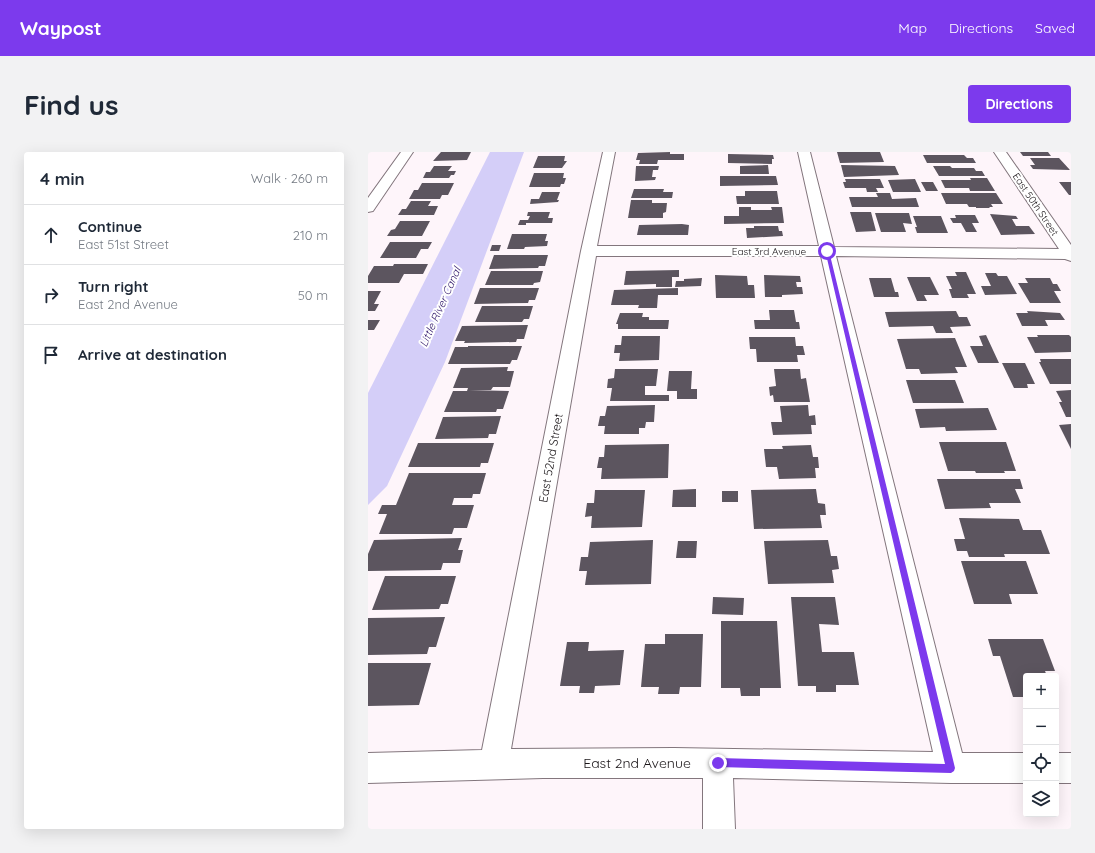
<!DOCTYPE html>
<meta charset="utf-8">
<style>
body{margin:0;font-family:Quicksand,sans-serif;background:#f2f2f3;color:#1f2937}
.controls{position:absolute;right:12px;bottom:12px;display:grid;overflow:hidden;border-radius:4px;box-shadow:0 4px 16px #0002}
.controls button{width:36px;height:36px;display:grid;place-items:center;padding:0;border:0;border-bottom:1px solid #e0e1e3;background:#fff;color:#1f2937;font:20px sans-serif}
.stop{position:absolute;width:12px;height:12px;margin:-9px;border:3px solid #7c3aed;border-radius:50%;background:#fff}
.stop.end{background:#7c3aed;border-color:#fff;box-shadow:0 1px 4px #0008}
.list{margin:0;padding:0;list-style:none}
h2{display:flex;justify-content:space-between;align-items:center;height:52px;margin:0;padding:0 16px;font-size:17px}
h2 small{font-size:13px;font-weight:400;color:#747a83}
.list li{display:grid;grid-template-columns:26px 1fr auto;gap:12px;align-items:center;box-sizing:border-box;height:60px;padding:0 16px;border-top:1px solid #e0e1e3}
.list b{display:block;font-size:15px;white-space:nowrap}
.list p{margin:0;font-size:13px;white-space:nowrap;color:#747a83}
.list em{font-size:13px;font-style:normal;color:#747a83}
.icon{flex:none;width:22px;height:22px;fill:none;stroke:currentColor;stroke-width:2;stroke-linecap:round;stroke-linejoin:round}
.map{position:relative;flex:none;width:703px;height:677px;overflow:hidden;border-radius:4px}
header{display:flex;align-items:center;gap:24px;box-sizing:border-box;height:56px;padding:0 20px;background:#7c3aed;color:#fff}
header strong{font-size:19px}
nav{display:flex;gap:22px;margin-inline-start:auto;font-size:14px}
.intro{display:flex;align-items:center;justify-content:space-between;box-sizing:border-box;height:96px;padding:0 24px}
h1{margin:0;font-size:28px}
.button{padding:10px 18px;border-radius:4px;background:#7c3aed;color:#fff;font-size:14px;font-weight:700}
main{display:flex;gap:24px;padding:0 24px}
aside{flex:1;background:#fff;border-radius:4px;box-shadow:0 4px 16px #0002}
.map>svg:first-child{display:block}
.water{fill:#d4cef8}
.building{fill:#5c555f}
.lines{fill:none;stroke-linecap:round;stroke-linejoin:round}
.minor-casing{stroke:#83767d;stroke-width:2}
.minor{fill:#fff;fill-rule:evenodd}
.route{fill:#7c3aed}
.labels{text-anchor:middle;stroke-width:4;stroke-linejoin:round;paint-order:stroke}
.far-street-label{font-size:10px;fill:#1a1518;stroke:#fff}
.far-water-label{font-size:11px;font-style:italic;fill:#3b2472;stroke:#fff}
.street-label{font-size:12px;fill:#1a1518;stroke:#fff}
.near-street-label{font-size:14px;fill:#1a1518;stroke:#fff}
</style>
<header>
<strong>Waypost</strong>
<nav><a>Map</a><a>Directions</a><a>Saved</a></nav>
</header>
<div class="intro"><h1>Find us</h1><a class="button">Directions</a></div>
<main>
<aside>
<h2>4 min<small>Walk · 260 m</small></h2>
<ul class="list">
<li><svg class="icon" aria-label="ahead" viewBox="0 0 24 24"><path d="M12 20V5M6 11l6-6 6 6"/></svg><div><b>Continue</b><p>East 51st Street</p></div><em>210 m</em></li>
<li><svg class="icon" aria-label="right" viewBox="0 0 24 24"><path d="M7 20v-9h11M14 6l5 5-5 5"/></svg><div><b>Turn right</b><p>East 2nd Avenue</p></div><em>50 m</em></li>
<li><svg class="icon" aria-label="arrive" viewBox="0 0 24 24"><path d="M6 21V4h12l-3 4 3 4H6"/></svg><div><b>Arrive at destination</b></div></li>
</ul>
</aside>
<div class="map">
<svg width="703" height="677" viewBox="0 0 703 677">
<rect width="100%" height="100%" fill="#fef5fa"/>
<!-- water -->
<path class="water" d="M122 0H156L77 210 19 334 0 353V241Z"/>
<!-- building -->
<path class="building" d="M73 0H103L99 8 65 9Z
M302 0V2H316V8H290L289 12H271L272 8H268L270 1Z
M469 0H512L516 10 472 11Z
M652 0H680L683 4H655Z
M360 2 405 3 406 7H404V12L360 11Z
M555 3H596L599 6H605L608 11H559Z
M170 4H197L196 9H199L194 16H165Z
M662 6H691L702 18 665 17 662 13H667Z
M400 13 401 22H372V14Z
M473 13 527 14 531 23 476 25Z
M66 14H84L80 19H88L86 23H83L81 26H55L58 20H62Z
M268 14H291L290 18H285L284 25H288L287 28 267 29Z
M565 14H582L584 16H606L608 19H614L617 24H571Z
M166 21H196L195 26H198L196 32H193L192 35H161Z
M352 24H408L410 33 352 34Z
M602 26H619L627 39H602L601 36H577L573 28H603Z
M477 27H512L516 36H508L510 40H499L498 36H477L475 30H478Z
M547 27 553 40H525L520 28Z
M553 30H565L570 39H558Z
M691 30H703V43H701Z
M54 31H86L80 43H74L72 47H41L46 38H50Z
M266 37H296L295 40H305L304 46H263Z
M377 39H409L411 52H369L368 44H377Z
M174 40H192L189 48H191L190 50 162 52 163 47H171Z
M508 41H522L524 47 548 46 551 55H484L481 45H510Z
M573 41H628L635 52H623L625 55H621L622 56H608V55H601L599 52H578Z
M263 48H284V51H299L298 60 295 61V66H260Z
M43 49H63L60 54H70L66 63H30L34 57H38Z
M371 55H383V58H404L403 55H414L416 71 356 72V64H371Z
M160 60H182L180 66H185L184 71H158V73H150L152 68H160L162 64H159Z
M482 60H503L508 79 488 80Z
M507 61H541L544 72 535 71 538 80H513Z
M622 62 648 64 650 67H644L648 74H661L667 82 633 83Z
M587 63H607L611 71H604L609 80H598L593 71H585L582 66H588Z
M545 64H573L580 81H549L547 75H549Z
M32 69H62L54 84H19L23 78 27 77Z
M314 72 321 73 320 83H269L271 73Z
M386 74H410L411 79H414L415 84 379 86 378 76H386Z
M144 82H179L177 89H180L179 94 157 95 156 97H139Z
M22 90H64L60 97H53L48 106H12Z
M124 93H133L131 99H122Z
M126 103H180L177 114H171L170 116 121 117Z
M26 112H60L55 122H36L31 131H0V124L6 114H25Z
M311 118V125H304V135H288V132L256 133 258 119Z
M123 119H175L172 130 166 131 165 133H117Z
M587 120H598L608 142H599L601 146H584L581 137H584L578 124H589Z
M617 121H628L630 124H639L649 142 617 143 613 134H623Z
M347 123 379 124 380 133H386L387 146H348Z
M396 123 432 124 433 130H428L429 135H434L435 142 414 143V145H397Z
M539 125H562L571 143H556L559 149H549Z
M334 126 333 134 307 135 308 129H316V127Z
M501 126H523L527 140H530L531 145H506Z
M657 126H682L685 132H689L693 139H686L693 151H662L650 131H660Z
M112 136H171L167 148H161L160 151 106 152Z
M310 136V143H290L289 156H270L271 153H243L246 138Z
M0 139H13L6 152H11L7 159H0Z
M114 154H165L161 167H156L154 170H107Z
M401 158H426L428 170H431L432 177H387L386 168H402Z
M588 159 591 165H599L603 174 582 175 585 181H568L565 174 521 175 517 160Z
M659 159 692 161 697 168H677L680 174H654L648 161H660Z
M252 161H275L274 165H281V168H301L300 177H250V172H248Z
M0 168H12L6 178H0Z
M160 173 156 187H149L148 190 96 191 97 189H87L94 174Z
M618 183 631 211H610L602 194H615L611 184Z
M669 183H701L703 185V200L667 201 659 185H670Z
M254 184H292L291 208 251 209 252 201H246L247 193H253Z
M381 185H427L428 194H435L437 203H429L430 210H389L388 197H382Z
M587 186 599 215H587L590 221 553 222 551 217H538L529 187Z
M100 194H154L149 208H144L142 212H80L87 195H100Z
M672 207H703V232H682L671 210H673Z
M634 211H657L667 232H659L660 236H646Z
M140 215 139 219H146L142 235H125L123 238H101L141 239 135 257H129L128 260H76L85 239H99L100 236H85L93 216Z
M247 217H290L288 234H277V243H301V249H242L244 236H239L240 227 246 226Z
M406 217H432L433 227 438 226 442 250H406L405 243 402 244 401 235 408 234Z
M301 219H324L323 237H329V247H309V239H299Z
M538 228H587L596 251H545Z
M703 238V265H698L691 250H694L688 239Z
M287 253 286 270H278L277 276H271V282H236L237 274H230L232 264H237L239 254Z
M440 253 441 264 447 263 448 273H443L444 282 405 283 403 270H414L412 254Z
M620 256 629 278 578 279 577 275 552 276 547 257Z
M133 264 128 282H121L120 286 67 287 75 265Z
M703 272V297L691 273Z
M571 290H638L648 319H636L637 321H608L607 319H580Z
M50 291H126L120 311H113L112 315H40Z
M301 292 300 326 233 327 234 316H229L231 305H236L237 293Z
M443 293 445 305H450L451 316H447L448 326 411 327 409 315H398L396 297H415L414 294Z
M41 321H118L112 342H105L104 346H86L84 353H106L99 376H86L84 382H11L19 362H10L14 353H28Z
M569 327H652L655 337H647L653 351H621L623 356 577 357Z
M328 337V355H304L305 338Z
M448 337 450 351 457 352 458 363H452L454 376 386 377 383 338Z
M227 338H277L274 375 223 376 224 364 217 365 219 351H226Z
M354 339H370V350H354Z
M591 366 651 367 655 378H673L682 402H636L637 405H601L599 399H589L586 387H597Z
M94 386 90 398H95L92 411H75L73 418 0 419V402L6 388Z
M285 388 283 432 217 433 219 419H211L213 405H220L222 390Z
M460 388 463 404H469L471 417 464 418 466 431 400 432 396 389Z
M310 389H329L328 406H308Z
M593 409H658L670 442H641L644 452H606Z
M17 424H88L80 452H73L71 457 4 458Z
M345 445 376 446 375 463 344 462Z
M423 445H467L471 473 451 472 454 500H486L491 533H468V540H448V534H430Z
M77 465 68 495H61L59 502 0 503V466Z
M353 469H409L413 536H392V544H373L372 536H353Z
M297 482H335L333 535H312L311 542H290L291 535H273L277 492H297Z
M620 487H675L687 519H677L679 524H658V545H645L632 504H625Z
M199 490H221L220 499 256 498 252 533 227 534 226 541H211L212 534H192Z
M0 511H63L51 553 0 554Z"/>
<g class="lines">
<!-- minor casing -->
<g class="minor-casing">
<path id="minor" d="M33 0H45L5 59 0 60V46Z
M235 0H247L229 94H451L430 0H442L466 95 691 97 626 0H638L703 93V109L697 107 468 104 594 601H658V631H583L365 626 367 677H335V626H175L0 631V601L114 598 213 99ZM228 104H453L565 600 306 596 143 597Z
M688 601H703V631H688Z"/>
</g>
<!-- minor -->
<use href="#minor" class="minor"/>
</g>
<!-- route -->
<path class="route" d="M457 98 461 99 587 616 586 619 583 621 350 615 347 614 346 611 347 608 350 606 577 612Z"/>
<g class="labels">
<!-- far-street labels -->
<g class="far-street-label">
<text transform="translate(668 52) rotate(56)" y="4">East 50th Street</text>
<text x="401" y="103">East 3rd Avenue</text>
</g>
<!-- far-water labels -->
<g class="far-water-label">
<text transform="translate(72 155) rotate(-66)" y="4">Little River Canal</text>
</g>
<!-- street labels -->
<g class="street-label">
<text transform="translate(183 306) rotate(-80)" y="4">East 52nd Street</text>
</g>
<!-- near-street labels -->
<g class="near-street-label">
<text x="269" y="616">East 2nd Avenue</text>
</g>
</g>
</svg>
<div class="controls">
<button>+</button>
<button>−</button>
<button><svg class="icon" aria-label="locate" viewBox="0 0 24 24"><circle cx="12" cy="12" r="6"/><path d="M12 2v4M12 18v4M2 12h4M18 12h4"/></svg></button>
<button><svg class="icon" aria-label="layers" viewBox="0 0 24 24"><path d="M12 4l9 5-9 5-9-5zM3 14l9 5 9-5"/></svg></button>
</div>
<div class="stop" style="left:459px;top:99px"></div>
<div class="stop end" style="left:350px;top:611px"></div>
</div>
</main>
